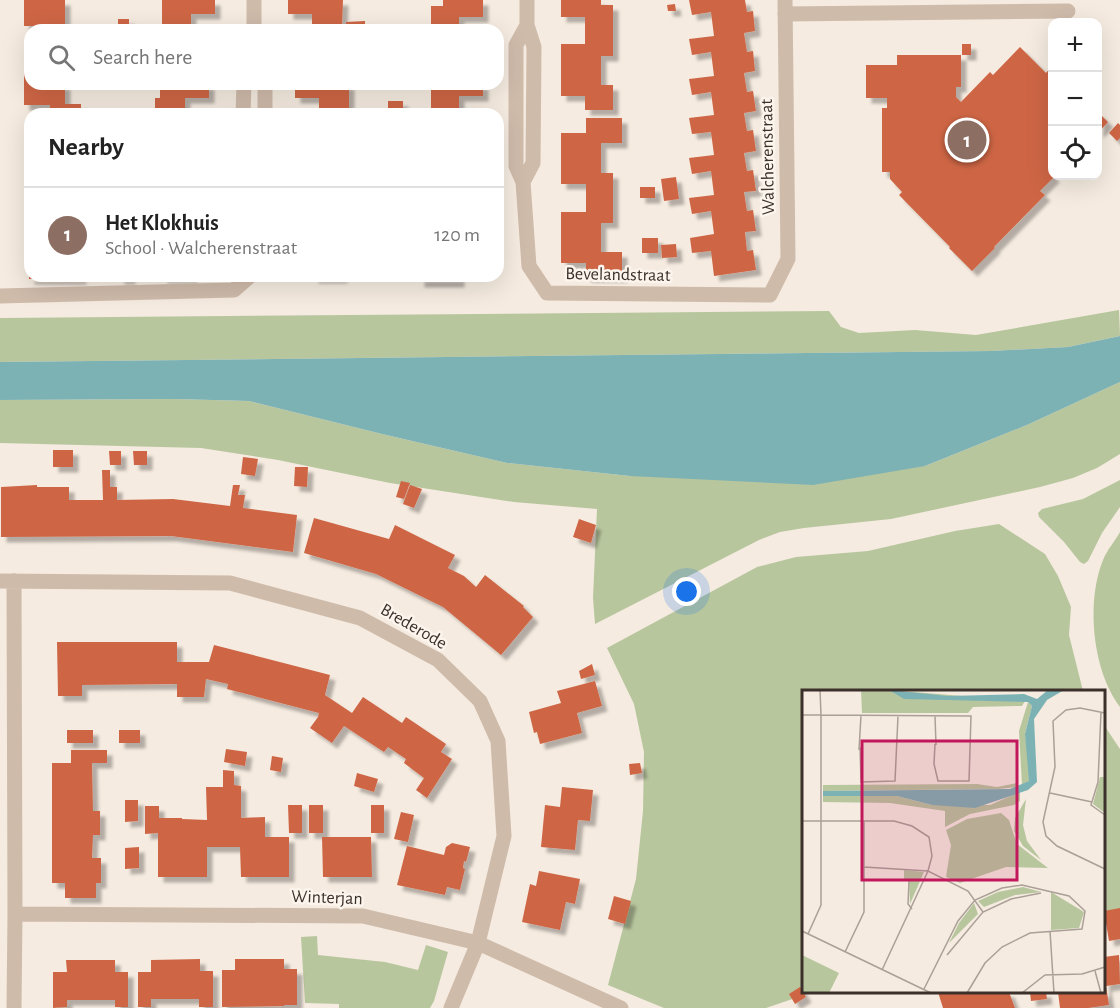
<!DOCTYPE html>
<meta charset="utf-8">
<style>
body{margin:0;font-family:"Alegreya Sans",sans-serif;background:#f2f2f2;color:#222}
.controls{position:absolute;right:18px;top:18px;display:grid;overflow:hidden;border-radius:12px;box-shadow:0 6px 24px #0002}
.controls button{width:54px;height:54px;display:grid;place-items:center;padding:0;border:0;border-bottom:2px solid #e0e0e0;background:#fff;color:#222;font:30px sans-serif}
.you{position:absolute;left:687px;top:592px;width:21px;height:21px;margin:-15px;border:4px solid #fff;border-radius:50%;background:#1a73e8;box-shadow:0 0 0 9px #1a73e833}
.badge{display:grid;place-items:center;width:39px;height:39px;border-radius:50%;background:#1c5c61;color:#fff;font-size:20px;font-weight:700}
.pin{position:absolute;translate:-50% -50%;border:3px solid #fff;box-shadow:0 2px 6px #0006}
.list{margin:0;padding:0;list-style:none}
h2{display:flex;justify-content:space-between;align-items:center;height:78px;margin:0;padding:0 24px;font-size:26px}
h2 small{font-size:20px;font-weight:400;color:#767676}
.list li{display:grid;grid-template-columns:39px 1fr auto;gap:18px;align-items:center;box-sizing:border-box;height:96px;padding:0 24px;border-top:2px solid #e0e0e0}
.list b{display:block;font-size:22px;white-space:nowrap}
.list p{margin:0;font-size:20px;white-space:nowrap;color:#767676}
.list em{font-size:20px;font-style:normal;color:#767676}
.icon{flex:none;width:33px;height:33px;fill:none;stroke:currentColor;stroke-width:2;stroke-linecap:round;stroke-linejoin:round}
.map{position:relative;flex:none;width:1120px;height:1008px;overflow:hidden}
.search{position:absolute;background:#fff;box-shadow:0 6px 24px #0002;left:24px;top:24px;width:480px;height:66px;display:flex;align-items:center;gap:15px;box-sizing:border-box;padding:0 21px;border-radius:18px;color:#767676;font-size:22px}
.panel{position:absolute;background:#fff;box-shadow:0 6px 24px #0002;left:24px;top:108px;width:480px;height:174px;border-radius:18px}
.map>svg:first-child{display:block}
.green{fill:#b8c69e}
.water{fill:#7db2b4}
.building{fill:#ce6645;filter:url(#shadow)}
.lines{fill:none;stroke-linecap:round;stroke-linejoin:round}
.lane{stroke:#cfbbaa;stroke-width:15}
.street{stroke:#cfbbaa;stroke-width:15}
.labels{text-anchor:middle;stroke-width:5;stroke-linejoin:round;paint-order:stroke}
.street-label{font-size:18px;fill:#3c302a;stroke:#fcf5ed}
.inset-road{fill:none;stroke:#aba097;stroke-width:1.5}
.view{fill:#c2185b;fill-opacity:0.15;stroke:#c2185b;stroke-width:3}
.inset-edge{fill:none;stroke:#3c302a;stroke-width:3}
</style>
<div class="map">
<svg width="1120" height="1008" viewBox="0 0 1120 1008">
<defs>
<filter id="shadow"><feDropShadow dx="5.5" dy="5.5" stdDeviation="1.5" flood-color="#0004"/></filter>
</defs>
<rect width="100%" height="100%" fill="#f5ebe0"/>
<!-- green -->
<path class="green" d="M1119 310 1120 336 1068 347 991 351 0 362V318L829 311 841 327 859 333 915 330 976 335Z
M1120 382V454L1097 468 1073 478 1040 487 891 519 804 528 780 532 759 540 595 624 593 598 597 509 514 502 390 483 278 460 201 448 0 443V400L174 399 249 401 382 434 507 463 630 476 925 466 1027 425Z
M1120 480V507L1102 533 1088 561 1084 564 1080 562 1064 542 1039 517 1038 513 1042 509 1083 499Z
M999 524 1045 554 1058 576 1071 607 1069 635 1083 691 804 692V992H813L766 1008H664L608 985 636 879 643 811 644 752 634 704 607 648 757 567 796 557 868 551 955 531Z
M1120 532V707C1092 670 1086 602 1103 560 1107 550 1115 541 1120 532Z
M1104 725 1120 749V911L1104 912Z
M317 936 318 955 385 962 418 970 426 945 448 952 434 1001 430 1008H339V1004L305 1003 301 937Z"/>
<!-- water -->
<path class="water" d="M1120 336V382L1027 425 925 466 813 485 630 476 507 463 382 434 249 401 174 399 0 400V362L991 351 1068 347Z"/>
<!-- building -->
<path class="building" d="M24 0H65V26H81V30H55V26H24Z
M162 0H215V14H191V27H162Z
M288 0H343L342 27H312V14H288Z
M443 0H483V17H459V30H431V6H443Z
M561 0H601V5H613V56H601V85H613V110H585V96H561V44H585V17H561Z
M689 0H745L747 12 753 11 755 31 744 33 747 52 753 51 755 71 744 73 747 92 753 91 756 111 744 113 747 131 753 130 756 151 744 153 747 171 753 170 756 191 744 192 747 211 753 210 756 231 745 232 747 251 753 250 756 270 714 276 711 251 692 253 690 238 714 234 711 211 692 214 689 198 714 195 711 171 692 174 689 158 714 155 711 132 692 134 689 118 714 115 711 92 692 95 689 79 714 76 711 52 692 55 689 39 714 36 711 12 692 15Z
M675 4 676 11H668L667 5Z
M118 19H129V30H118Z
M365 21V30H346V22Z
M962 44H971V55H962Z
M1020 47 1046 73 1052 66V176H1055L1040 191 1045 195 994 247 995 248 972 271 949 248 950 247 899 195 902 192 890 179V172H882V108H887V98H866V65H897V55H961V87H956V97L961 102 990 72 993 75Z
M24 51H30V84H65V104H81V114H50V105H24Z
M160 84H209V98H185V111H155V98H160Z
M295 84H349V111H319V98H295Z
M443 84H483V96H459V110H431V85H443Z
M388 101H403V114H388Z
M1098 112 1108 122 1098 133Z
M586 118H622V143H601V173H613V223H601V252H622V277H586V263H561V212H586V184H561V133H586Z
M1118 123 1120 125V138L1117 141 1109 133Z
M24 130H30V184H24Z
M676 177 679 199 664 201 661 179Z
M640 187H655V198H640Z
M24 209H30V263H24Z
M642 238H658V253H642Z
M676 244 677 257 662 258 661 245Z
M29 276H81V279H29Z
M119 276H130V279H119Z
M162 276H192V278H162Z
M313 276H342V278H313Z
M419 276H459V282H419Z
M53 450H73V467H53Z
M109 451H121V465H110Z
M133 451H147V465H134Z
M243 457 258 459 255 476 241 474Z
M295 467H308L307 487 294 486Z
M102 470H110V487H117V500L173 499 230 506 233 485H240L238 495H245L243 508 297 515 293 552 171 536 1 537V487L37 485V487H69V500H103Z
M401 481 410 483 404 499 396 497Z
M410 485 422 489 414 508 403 504Z
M314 518 389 539 395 525 455 555 448 568 464 576 476 587 485 575 524 606 523 607 533 617 501 655 443 607 376 574 304 553Z
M579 519 596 525 591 543 573 537Z
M57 642H177V662H209L214 645 330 675 325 695 352 713 363 697 402 723 406 717 446 744 441 752 452 759 427 798 416 790 424 778 404 763 406 759 388 747 384 752 344 726 332 743 310 728 318 717 319 713 227 689 228 684 206 679 204 697H177V684L82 685V696H58Z
M592 664 595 675 581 679 579 671Z
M595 681 602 706 577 713 582 733 540 744 537 732 534 733 529 712 561 703 557 691Z
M67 730H93V743H67Z
M119 730H140V743H119Z
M226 749 247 752 245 766 224 762Z
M71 750H107V763H92L93 811H100V835H93L92 858H101V883H96V898H65V883H52V763H71Z
M272 756 283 758 281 772 270 770Z
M640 763 642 773 630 775 629 764Z
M223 770 234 771V785L241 786V818L265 817V837H289V877H241L240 847H207V877H158V833L145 834V806H159V818H182V819L207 820 206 787H223Z
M357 773 378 779 374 792 354 786Z
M562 787 593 790 590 821 578 820 575 850 541 847 545 805 560 807Z
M125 800H138V821L125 822Z
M288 805H302V833H289Z
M309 805H323V833H309Z
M371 805H384V833H371Z
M401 812 414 815 408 842 394 839Z
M322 837H371L372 877H323Z
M452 843 470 847 466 862 464 861 463 868 465 869 460 890 447 887 445 895 397 885 407 846 444 855 446 847Z
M139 847V868L125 869V848Z
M539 871 580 879 575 904 566 902 560 930 522 922 530 884 536 886Z
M614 896 631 901 625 924 608 919Z
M1120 908V939L1109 941 1104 911Z
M1119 955 1120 984 1106 986 1109 1005 1088 1008H1060L1058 992H1104V957Z
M200 959V971H213V1007H199V999H151V1007H138V972H151V960Z
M235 959H284V969H297V1005H284V1006L222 1007V970H235Z
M66 960H115V972H128V1007H115V1000H67V1007L53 1008V972H67Z
M800 987 806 997 795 1004 789 994Z
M938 992H1009L1015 1008H943Z
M1030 992H1046L1047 999 1031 1001Z"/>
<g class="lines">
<!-- lane -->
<path class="lane" d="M785 14 1068 11"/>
<!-- street -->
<path class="street" d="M527 25 516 45V166L523 182 529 266 547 293 770 295 788 259 785 0
M252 30 254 26V0
M243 114 244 84
M265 114V84
M523 182 533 163 534 47 527 25V0
M0 296 234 290 250 276
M0 581 230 583 360 618 438 660 480 701 498 741 504 836 478 943 451 1008
M14 581 15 914 14 1008
M15 914 363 916 478 943 621 1008"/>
</g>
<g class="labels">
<!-- street labels -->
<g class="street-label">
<text transform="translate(767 157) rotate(-91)" y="6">Walcherenstraat</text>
<text transform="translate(618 274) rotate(1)" y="6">Bevelandstraat</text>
<text transform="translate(414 626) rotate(30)" y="6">Brederode</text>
<text transform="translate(327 897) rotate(2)" y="6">Winterjan</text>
</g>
</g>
<!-- overview -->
<g transform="translate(802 690)">
<rect width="303" height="303" fill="#f5ebe0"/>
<path d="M59 0H87L223 11 220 16 171 17 166 23H60ZM226 12 230 16 223 44 229 83 227 91 220 95 217 41ZM298 87H303V123L291 114ZM215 93 217 97 197 99 21 101V95L175 94 195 97ZM218 102V111L212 115 168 124 143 137V121L88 113 21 112V106H95L130 115H188ZM224 109 221 135 225 151 239 170 221 156 212 141 213 128ZM199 123 207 130 215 154 246 178 204 177 158 193 144 187 149 155 144 140 165 129ZM102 180 122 182 108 214 107 189H102ZM221 197 239 202 213 205 182 217 176 211 196 202ZM249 202 282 222 277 238 249 240ZM172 213 176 224 147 253 157 233ZM0 265 37 283 27 303H0Z" fill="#b8c69e"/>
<path d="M87 0 146 6 222 4 235 9 246 0H262L245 10 232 29 235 92 226 100 173 118 130 115 95 106H21V101L208 99 227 91 223 44 230 16 226 12 102 9Z" fill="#7db2b4"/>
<path class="inset-road" d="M18 0 19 25 169 26 167 91H136L132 74 133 54M299 22 296 92 289 115 303 125M303 23 278 18 264 20 251 31 253 77 241 132 244 146 255 156 303 179M0 25H19V215L6 244M133 26 134 55M58 57 59 92 93 91 96 26M57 60 59 25M248 103 290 112M0 131H92L110 136 127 147 130 166 126 181 80 280M62 177 126 181 166 201 181 222M107 191 106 214 110 219M0 241 129 303M248 241 252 303M43 262 62 222V131M145 265 181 222 209 209 239 203M293 281 299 303M122 299 156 231 173 210 200 198 220 195 267 206 283 221 280 239 228 243 200 257 183 273 165 303M220 303 243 285 280 284 303 277"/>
<path class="view" d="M60 51H215V190H60Z"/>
<rect width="303" height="303" class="inset-edge"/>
</g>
</svg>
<div class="controls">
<button>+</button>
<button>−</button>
<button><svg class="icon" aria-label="locate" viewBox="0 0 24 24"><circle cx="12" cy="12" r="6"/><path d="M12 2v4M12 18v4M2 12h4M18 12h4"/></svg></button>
</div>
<div class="you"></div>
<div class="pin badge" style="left:967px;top:140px;background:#8d6e63">1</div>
<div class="search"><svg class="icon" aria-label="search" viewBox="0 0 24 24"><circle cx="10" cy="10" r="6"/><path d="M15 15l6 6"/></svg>Search here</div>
<section class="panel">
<h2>Nearby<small></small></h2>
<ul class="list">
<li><span class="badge" style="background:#8d6e63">1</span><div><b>Het Klokhuis</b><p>School · Walcherenstraat</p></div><em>120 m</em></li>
</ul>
</section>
</div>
